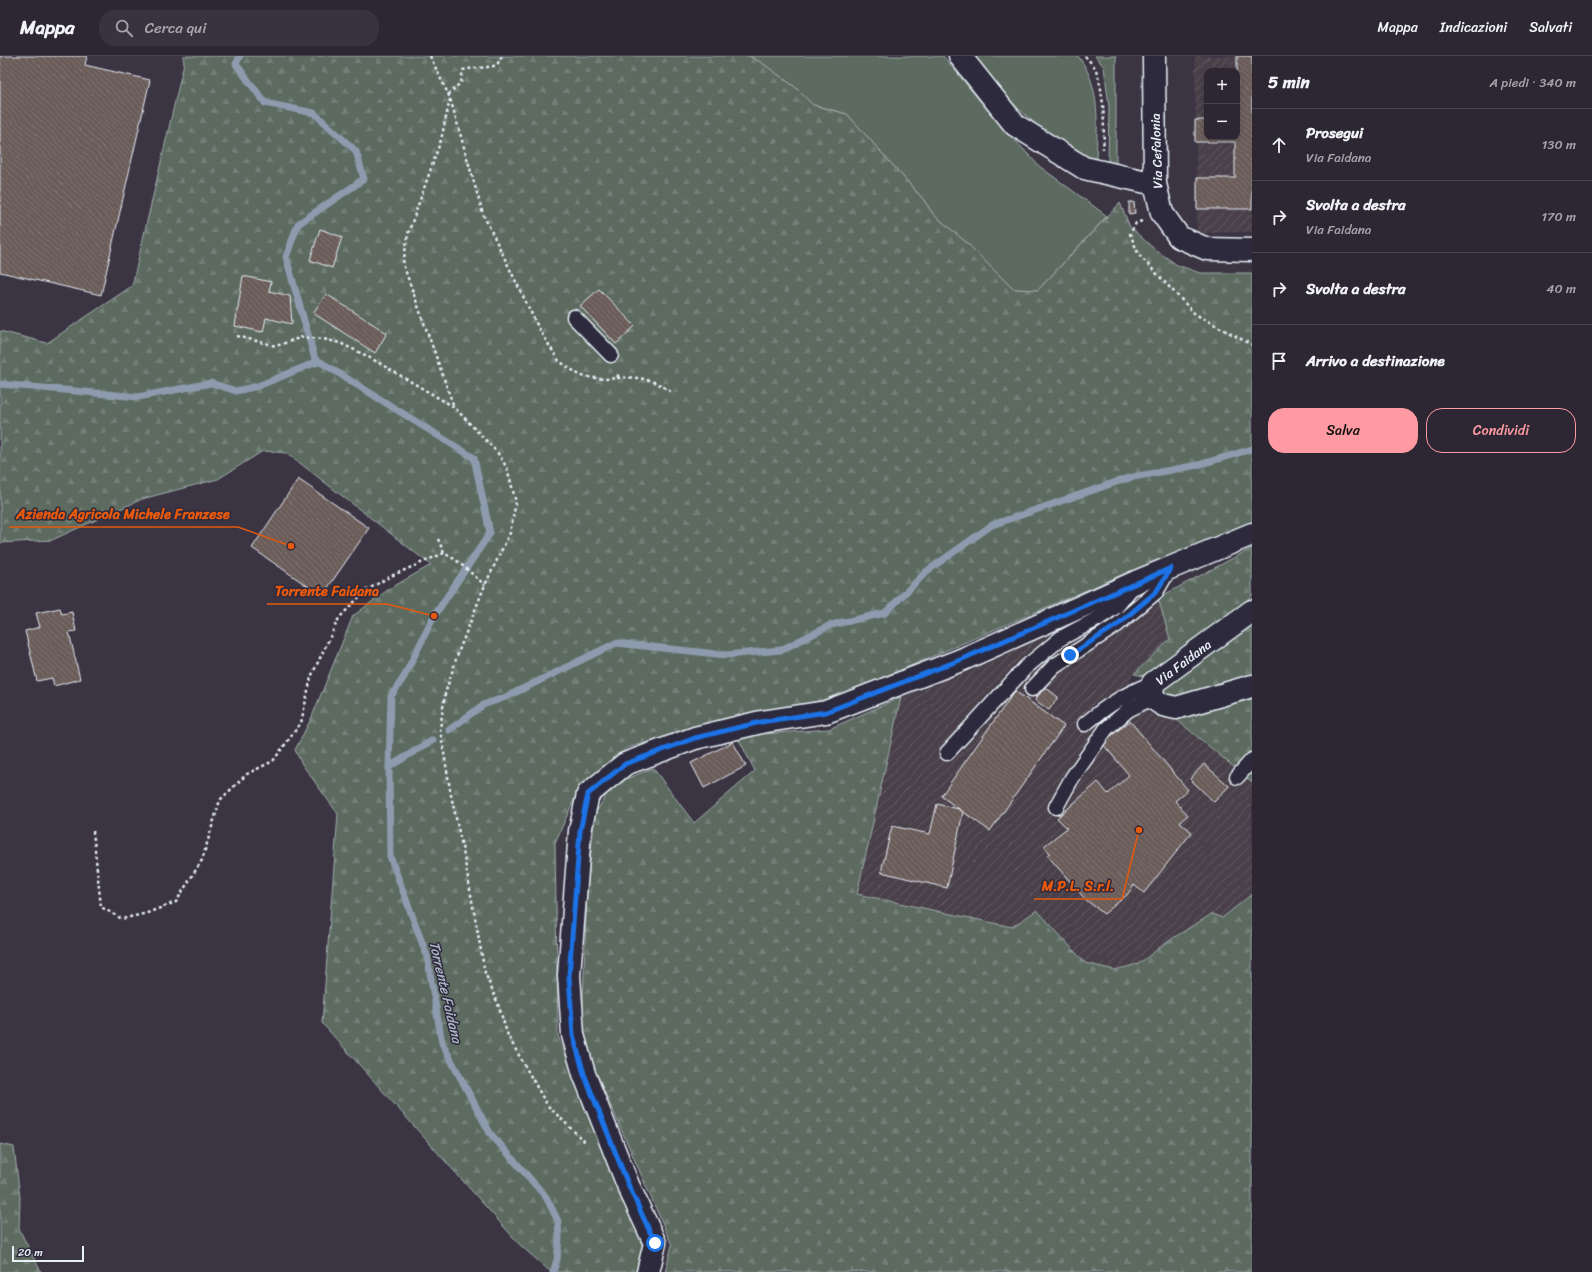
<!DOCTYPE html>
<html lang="it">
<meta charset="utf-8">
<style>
body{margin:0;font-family:Sriracha,sans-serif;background:#38333e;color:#f1f3f6}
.controls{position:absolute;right:12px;top:12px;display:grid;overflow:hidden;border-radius:8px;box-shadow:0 2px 6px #0003}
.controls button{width:36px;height:36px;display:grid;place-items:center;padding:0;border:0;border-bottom:1px solid #48444d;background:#2c2732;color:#f1f3f6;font:20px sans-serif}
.scale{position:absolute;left:12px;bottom:10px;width:72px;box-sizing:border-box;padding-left:4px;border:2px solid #e8f1f8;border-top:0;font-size:11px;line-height:14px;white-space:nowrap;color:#e8f1f8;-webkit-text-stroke:3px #2f2a3d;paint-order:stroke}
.stop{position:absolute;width:12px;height:12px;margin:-9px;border:3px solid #1a73e8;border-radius:50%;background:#fff}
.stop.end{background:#1a73e8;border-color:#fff;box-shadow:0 1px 4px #0008}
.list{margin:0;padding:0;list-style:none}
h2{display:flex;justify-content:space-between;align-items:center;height:52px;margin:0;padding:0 16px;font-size:17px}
h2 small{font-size:13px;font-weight:400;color:#a6a5ac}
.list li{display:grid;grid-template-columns:26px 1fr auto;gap:12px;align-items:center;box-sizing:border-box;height:72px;padding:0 16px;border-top:1px solid #48444d}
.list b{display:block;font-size:15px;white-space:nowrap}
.list p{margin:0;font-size:13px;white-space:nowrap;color:#a6a5ac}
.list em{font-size:13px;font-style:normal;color:#a6a5ac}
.actions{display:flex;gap:8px;padding:12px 16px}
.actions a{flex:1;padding:9px 0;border:1px solid #ff9aa2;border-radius:16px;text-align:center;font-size:14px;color:#ff9aa2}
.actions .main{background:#ff9aa2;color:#111}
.icon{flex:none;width:22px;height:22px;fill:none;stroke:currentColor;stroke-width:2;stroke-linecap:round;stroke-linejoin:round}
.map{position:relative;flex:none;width:1252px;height:1216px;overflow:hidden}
header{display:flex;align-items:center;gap:24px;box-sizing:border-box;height:56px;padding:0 20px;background:#2c2732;border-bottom:1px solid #48444d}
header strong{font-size:19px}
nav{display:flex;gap:22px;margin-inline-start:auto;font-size:14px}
.search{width:280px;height:36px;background:#38333e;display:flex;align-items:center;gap:10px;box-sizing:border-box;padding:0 14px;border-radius:16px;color:#a6a5ac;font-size:15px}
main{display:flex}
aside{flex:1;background:#2c2732}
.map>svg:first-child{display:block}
.industrial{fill:url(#industrial-furrows);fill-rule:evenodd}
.green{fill:#5b6a61;stroke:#a2aeac}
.forest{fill:url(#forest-firs);stroke:#a2aeac}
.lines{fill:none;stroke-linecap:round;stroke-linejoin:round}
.stream{stroke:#8e9bae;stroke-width:7}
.building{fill:url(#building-back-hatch);stroke:#e8f1f8}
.service-casing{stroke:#e8f1f8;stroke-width:17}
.minor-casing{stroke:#e8f1f8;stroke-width:25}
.path{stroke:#e8f1f8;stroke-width:2.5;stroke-dasharray:3 3;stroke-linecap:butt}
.service{stroke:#2f2a3d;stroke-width:14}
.minor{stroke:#2f2a3d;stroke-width:22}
.route{stroke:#1a73e8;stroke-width:5}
.labels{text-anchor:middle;stroke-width:3;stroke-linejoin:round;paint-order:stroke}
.street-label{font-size:13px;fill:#e8f1f8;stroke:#2f2a3d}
.water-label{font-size:14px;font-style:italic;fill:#acb7c6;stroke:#2f2a3d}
.leader{fill:none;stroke:#e8590c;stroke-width:1.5}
.callout-dot{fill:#e8590c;stroke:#2f2a3d;stroke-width:1.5}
.callout-label{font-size:14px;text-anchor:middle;font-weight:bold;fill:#e8590c;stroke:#2f2a3d;stroke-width:3;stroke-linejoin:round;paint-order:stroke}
</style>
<header>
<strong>Mappa</strong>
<div class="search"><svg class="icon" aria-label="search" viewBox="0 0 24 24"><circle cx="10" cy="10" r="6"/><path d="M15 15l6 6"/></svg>Cerca qui</div>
<nav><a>Mappa</a><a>Indicazioni</a><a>Salvati</a></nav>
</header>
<main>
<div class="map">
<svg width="1252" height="1216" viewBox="0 0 1252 1216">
<defs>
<pattern id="industrial-furrows" width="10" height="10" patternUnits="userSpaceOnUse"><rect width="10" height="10" fill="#49404a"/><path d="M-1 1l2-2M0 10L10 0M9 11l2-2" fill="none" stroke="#635c65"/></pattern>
<pattern id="forest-firs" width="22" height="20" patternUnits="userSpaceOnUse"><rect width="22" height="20" fill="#5b6a61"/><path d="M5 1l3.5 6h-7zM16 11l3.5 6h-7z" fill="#738078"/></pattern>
<pattern id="building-back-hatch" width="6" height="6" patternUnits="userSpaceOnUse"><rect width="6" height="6" fill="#6b5b59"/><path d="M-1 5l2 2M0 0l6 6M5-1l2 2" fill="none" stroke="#807372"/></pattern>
</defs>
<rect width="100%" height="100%" fill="#3b3443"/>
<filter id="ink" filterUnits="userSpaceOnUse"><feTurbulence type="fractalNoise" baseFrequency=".025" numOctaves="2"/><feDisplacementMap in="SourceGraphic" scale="8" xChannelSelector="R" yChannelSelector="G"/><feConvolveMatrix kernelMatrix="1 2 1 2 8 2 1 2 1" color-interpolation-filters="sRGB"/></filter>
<g filter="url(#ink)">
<!-- industrial -->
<path class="industrial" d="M1195 0H1252V176L1197 177ZM1207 15H1237V81H1207Z
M1155 531 1170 583 1142 609 1131 621 1130 636 1149 657 1176 663 1252 726V838L1222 862 1212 858 1173 882 1138 908 1115 914 1085 907 1037 854 1012 871 857 838 901 641 1137 537Z"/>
<!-- green -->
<path class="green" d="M749 0H943L990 57 1039 110 1107 160 1038 234 1013 233 967 187 933 158 923 143 847 58 813 49 795 31 762 7Z
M968 0H1078C1102 31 1097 70 1096 107L1055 86 1005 40Z
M1095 0H1116V110L1108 109 1109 50 1104 11Z"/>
<!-- forest -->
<path class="forest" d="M183 0H749L762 7 795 31 813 49 847 58 923 143 933 158 967 187 1013 233 1038 234 1120 147 1130 171 1152 191 1177 209 1200 217H1252V467L1197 493 1154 505 838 641 730 663 627 692 580 730 555 787 558 980 643 1191 636 1216H551L521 1190 322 967 338 758 302 708 295 694 311 663 353 560 389 533 431 509 287 397 263 395 218 423 142 443 52 484 0 487V275L47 287 132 230 184 7Z
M1252 492V540L1149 621 1134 618 1170 583 1158 542Z
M1252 567V618L1175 642 1166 640 1162 634Z
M901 641 857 838 1012 871 1037 854 1085 907 1115 914 1138 908 1173 882 1212 858 1222 862 1252 838V1216H665L672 1189 596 1016 582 973 587 834 595 758 612 729 653 712 694 767 755 715 737 680 829 673Z
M1252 643V726L1176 663Z
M0 1088 14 1091 20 1142 19 1173 41 1216H0Z"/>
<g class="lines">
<!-- stream -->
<path class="stream" d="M240 0 236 8 265 47 314 57 356 95 364 123 298 168 286 201 316 307 319 305 474 402 490 477 434 560 404 621 391 640 389 711 390 800 427 900 442 987 490 1077 546 1141 558 1165 559 1182 557 1204 553 1216
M0 328 138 341 211 327 236 335 258 330 319 305
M449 674 483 649 506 641 616 587 726 599 781 594 831 569 885 557 927 515 992 469 1128 422 1198 409 1252 393
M389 711 433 684"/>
</g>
<!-- building -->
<path class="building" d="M0 0H87L85 9 150 24 101 239 0 216Z
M1237 0H1252V153H1197V122H1235V86H1195V64H1207V81H1237Z
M1129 146H1134L1135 157 1129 158Z
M320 173 342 181 332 212 310 204Z
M243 220 271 226 269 235 290 240 292 268 266 262 263 276 235 270Z
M599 233 635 270 616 288 580 250Z
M326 238 387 277 375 297 313 257Z
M298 423 369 472 322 540 252 492Z
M60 552 62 558 72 556 76 575 69 576 80 623 54 630 52 622 37 625 25 575 40 571 36 557Z
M1045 631 1058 641 1049 654 1035 644Z
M1015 635 1064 670 990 775 941 740Z
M1130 665 1188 734 1175 745 1188 759 1180 766 1192 776 1144 837 1134 829 1127 839 1104 858 1086 844 1047 799 1050 797 1044 790 1067 772 1057 762 1098 726 1108 738 1129 719 1102 687Z
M733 686 746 710 704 732 691 707Z
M1204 708 1229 730 1214 746 1190 723Z
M937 748 959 753 963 756 947 832 881 816 892 770 930 778Z"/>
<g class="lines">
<!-- service casing -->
<g class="service-casing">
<path id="service" d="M574 261 611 299
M1032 633 1054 610 1117 569 1156 536 1170 512
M1085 668C1108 649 1125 638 1153 627
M947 697 1026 611 1061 582 1099 562 1117 550 1133 530
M1237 721 1252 704
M1056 751 1072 722 1106 673 1128 654 1152 642"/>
</g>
<!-- minor casing -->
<g class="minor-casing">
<path id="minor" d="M960 0 1015 69 1084 112 1155 128
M1154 0 1155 128 1162 157 1179 181 1207 193 1252 194
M1252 555 1153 627 1152 642 1163 649 1176 652 1252 630
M648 1216 655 1187 628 1129 584 1018 573 979 569 919 580 775 588 738 625 708 695 682 761 666 826 656 961 604 1136 526 1252 478"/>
</g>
<!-- path -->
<path class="path" d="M430 0 450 42 483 158 540 275 559 305 581 320 604 323 616 322 620 317
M1085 0C1088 4 1093 8 1095 12 1104 30 1105 73 1103 93
M448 39 461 26 463 14C475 11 484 13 497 9L502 0
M450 43 441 84 408 178 403 208 454 351
M1142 165 1136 167 1130 178 1139 199 1195 258 1252 289
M237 280 276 290 302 281 323 283 340 287 367 300 454 351 497 396 507 412 516 446 510 477 485 529 458 597 445 638 440 673 451 739 463 795 485 917 498 948 508 980 547 1049 585 1086
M617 322C639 320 656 323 673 338
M438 483 444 497 456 504 485 529
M93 775 101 851 122 863 147 857 176 846 202 804 220 744 247 718 273 705 301 667 311 621 339 562 365 535 391 520 444 497"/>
<!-- service -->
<use href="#service" class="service"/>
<!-- minor -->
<use href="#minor" class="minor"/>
</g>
</g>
<g class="lines" filter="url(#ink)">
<!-- route -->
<path class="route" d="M655 1187 628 1128 584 1018 573 979 569 920 580 775 588 738 625 708 695 682 761 666 826 656 960 604 1171 512 1156 536 1117 569 1070 599"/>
</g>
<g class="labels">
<!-- street labels -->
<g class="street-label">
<text transform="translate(1156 95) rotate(-92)" y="5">Via Cefalonia</text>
<text transform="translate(1183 606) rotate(-37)" y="5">Via Faidana</text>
</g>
<!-- water labels -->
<g class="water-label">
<text transform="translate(446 936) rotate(77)" y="5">Torrente Faidana</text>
</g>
</g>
<!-- callouts -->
<path class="leader" d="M291 490L238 471H9M434 560L387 548H267M1139 774L1122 843H1034"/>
<g class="callout-dot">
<circle cx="291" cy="490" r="4"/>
<circle cx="434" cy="560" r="4"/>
<circle cx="1139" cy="774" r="4"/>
</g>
<g class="callout-label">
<text x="123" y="463">Azienda Agricola Michele Franzese</text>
<text x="327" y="540">Torrente Faidana</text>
<text x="1078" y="835">M.P.L. S.r.l.</text>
</g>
</svg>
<div class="controls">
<button>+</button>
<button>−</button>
</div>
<div class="scale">20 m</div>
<div class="stop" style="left:655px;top:1187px"></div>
<div class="stop end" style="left:1070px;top:599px"></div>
</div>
<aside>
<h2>5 min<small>A piedi · 340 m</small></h2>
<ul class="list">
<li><svg class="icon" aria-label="ahead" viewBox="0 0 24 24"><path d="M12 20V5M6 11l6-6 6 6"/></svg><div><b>Prosegui</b><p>Via Faidana</p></div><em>130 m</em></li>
<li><svg class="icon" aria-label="right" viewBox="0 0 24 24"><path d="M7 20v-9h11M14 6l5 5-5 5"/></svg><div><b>Svolta a destra</b><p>Via Faidana</p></div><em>170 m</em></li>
<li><svg class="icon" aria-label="right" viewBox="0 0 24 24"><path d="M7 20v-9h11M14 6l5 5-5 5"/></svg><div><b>Svolta a destra</b></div><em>40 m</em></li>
<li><svg class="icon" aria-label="arrive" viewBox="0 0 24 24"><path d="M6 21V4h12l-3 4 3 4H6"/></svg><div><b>Arrivo a destinazione</b></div></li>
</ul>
<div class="actions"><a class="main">Salva</a><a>Condividi</a></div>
</aside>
</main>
